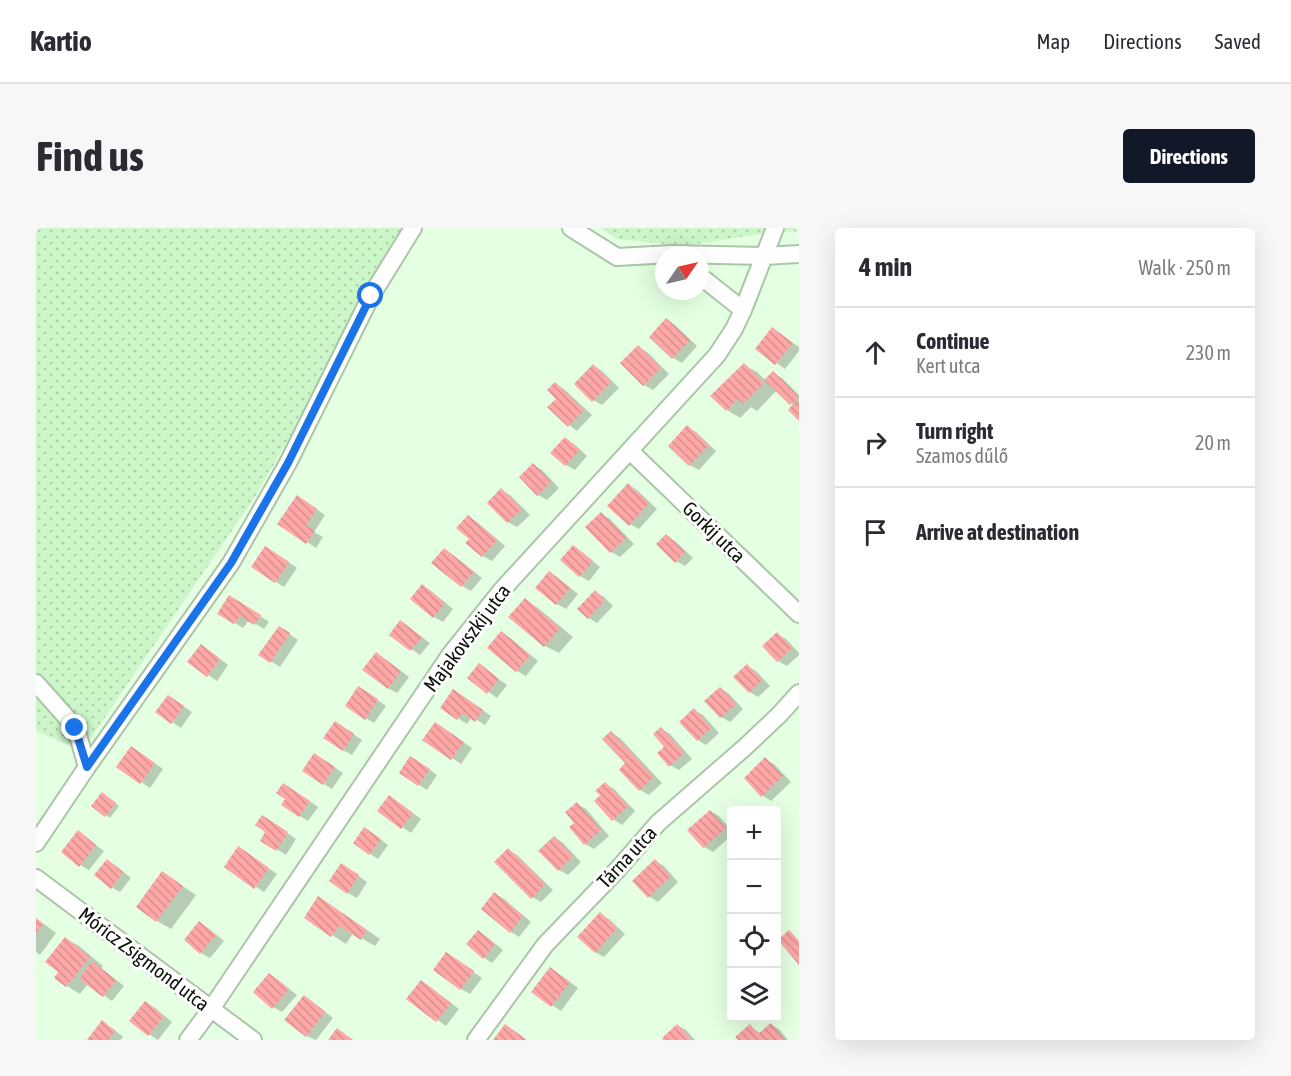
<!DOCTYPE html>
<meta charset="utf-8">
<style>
body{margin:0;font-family:"Asap Condensed",sans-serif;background:#f7f7f7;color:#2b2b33}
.controls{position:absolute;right:18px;bottom:18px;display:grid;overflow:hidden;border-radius:6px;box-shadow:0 6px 24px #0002}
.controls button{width:54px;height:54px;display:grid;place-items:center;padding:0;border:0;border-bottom:2px solid #e1e1e2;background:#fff;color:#2b2b33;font:30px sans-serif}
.compass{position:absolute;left:619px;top:18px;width:54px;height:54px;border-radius:50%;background:#fff;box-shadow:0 6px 24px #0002;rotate:56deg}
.stop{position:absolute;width:18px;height:18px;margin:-14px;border:4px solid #1a73e8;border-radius:50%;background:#fff}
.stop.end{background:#1a73e8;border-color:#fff;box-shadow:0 2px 6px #0008}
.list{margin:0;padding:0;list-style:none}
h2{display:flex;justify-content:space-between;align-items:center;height:78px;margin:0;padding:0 24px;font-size:26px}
h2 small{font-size:20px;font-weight:400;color:#7c7c81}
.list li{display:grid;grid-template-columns:39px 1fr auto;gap:18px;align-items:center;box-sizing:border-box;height:90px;padding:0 24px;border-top:2px solid #e1e1e2}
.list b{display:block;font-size:22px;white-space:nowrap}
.list p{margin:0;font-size:20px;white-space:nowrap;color:#7c7c81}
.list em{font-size:20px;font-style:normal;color:#7c7c81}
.icon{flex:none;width:33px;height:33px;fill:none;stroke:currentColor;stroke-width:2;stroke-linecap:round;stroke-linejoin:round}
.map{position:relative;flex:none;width:763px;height:812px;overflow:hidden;border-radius:6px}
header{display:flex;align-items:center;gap:36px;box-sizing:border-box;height:84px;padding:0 30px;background:#fff;border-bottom:2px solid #e1e1e2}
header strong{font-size:28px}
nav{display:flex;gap:33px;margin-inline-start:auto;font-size:21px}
.intro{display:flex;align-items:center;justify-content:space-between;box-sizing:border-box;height:144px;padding:0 36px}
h1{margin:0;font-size:42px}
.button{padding:15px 27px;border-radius:6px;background:#111827;color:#fff;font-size:21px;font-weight:700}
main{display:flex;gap:36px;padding:0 36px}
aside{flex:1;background:#fff;border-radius:6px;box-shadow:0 6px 24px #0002}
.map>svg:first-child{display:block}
.grass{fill:url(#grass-dots)}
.shadow{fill:#0003}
.building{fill:url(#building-back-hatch)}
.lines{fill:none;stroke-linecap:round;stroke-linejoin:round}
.street-casing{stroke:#acc5a9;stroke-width:20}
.street{stroke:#fff;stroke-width:16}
.route{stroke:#1a73e8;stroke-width:8}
.labels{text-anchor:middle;stroke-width:6;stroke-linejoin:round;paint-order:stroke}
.street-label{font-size:20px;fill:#0a1209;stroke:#fff}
</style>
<header>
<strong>Kartio</strong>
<nav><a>Map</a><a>Directions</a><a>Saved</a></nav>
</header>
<div class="intro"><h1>Find us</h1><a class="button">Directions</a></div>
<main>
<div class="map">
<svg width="763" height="812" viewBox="0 0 763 812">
<defs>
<pattern id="grass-dots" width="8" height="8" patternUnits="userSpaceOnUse" patternTransform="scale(1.5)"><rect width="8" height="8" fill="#ccf5c8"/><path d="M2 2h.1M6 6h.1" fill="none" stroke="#aed1aa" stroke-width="1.8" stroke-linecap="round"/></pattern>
<pattern id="building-back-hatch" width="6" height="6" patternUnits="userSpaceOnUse" patternTransform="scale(1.5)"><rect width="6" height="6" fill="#fda7a6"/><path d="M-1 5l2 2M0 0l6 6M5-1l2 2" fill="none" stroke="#d88f8e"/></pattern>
</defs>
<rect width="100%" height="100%" fill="#e4ffe1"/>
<!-- grass -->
<path class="grass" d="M0 0H378L338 65 218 270 46 523 0 503Z
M565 0H763V3L724 6 648 18 580 11Z"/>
<!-- shadow -->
<path class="shadow" d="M631 92 639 97 661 118 646 135 637 130Z
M736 101 763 119V123L749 141 721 121Z
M602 119 611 124 633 146 617 162 608 157 586 135Z
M708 137 721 144 730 153 737 145 746 150 763 167V191L758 178 741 162 721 183 715 179 704 190 691 182Z
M558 138 566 143 583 160 566 177 557 172Z
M519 156 528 161 556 187 541 203 533 197 522 170Z
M651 199 660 204 680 223 663 242 654 237Z
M529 211 538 216 551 228 539 242 530 237Z
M497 237 506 242 523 260 511 272 502 267Z
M592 257 601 262 621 281 603 301 594 296Z
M465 262 474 267 494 287 481 299 472 294 453 275Z
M270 274 289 287 278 304 287 309 280 320 243 295Z
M565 286 574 291 598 316 584 329 575 324 551 299Z
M432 289 441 294 469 318 456 333 447 328 431 315 435 311Z
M630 308 639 313 657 330 649 338 640 333Z
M537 319 546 324 564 339 553 353 544 348 526 332Z
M408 322 417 327 446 350 435 363 426 358 398 335Z
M239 325 261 340 248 359 240 354Z
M513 345 522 350 542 366 530 381 521 376 501 360Z
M387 358 395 363 417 381 407 394 398 389 376 371Z
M559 364 568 369 577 378 561 395 553 390Z
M489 372 502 380 537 409 523 425 509 418Z
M203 374 233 394 228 401 213 392 207 400 199 395Z
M365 394 394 415 384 427 355 407Z
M466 404 474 410 502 433 490 448 481 443 453 419Z
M252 405 262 412 244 439 225 427Z
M741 406 750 411 763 425V427L751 438 742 433 728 418Z
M174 423 192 437 181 453 153 434Z
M349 431 373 449 361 465 352 460Z
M443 437 471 457 461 470 433 450Z
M711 438 720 443 734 458 722 469 714 464Z
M684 460 693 466 707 481 694 494 685 489Z
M332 465 350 478 338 495 329 490Z
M427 468 455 488 449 497 436 489 431 496 406 480Z
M141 474 156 484 145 500 121 484Z
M658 482 667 487 683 505 670 517 662 512Z
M308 500 326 512 316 527 307 522Z
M408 501 436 520 425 536 388 511Z
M625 501 634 506 656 531 643 542 634 537Z
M575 505 584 510 626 555 613 567 604 562Z
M104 525 127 541 114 560 82 539Z
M729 531 738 536 755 554 735 573 726 567Z
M287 532 307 545 296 561 288 556Z
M384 535 401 547 391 562 383 557Z
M569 556 578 561 599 583 586 597 577 591 566 567Z
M257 562 282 579 272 593 264 588Z
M70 568 83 578 74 590 70 587Z
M362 574 385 591 375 605 343 583Z
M541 576 550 581 573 608 558 621 549 616Z
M674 583 683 588 696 603V607L677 624 668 619 653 602Z
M235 594 260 611 250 627 226 612Z
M42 604 68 623 53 642 44 637Z
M337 606 352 617 342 631 334 626Z
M518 609 527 615 545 634 532 647 523 642Z
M472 622 481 627 517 662 505 674 496 669Z
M211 625 241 646 228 664 190 639Z
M619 633 628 638 642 654 622 674 613 668Z
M80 638 95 650 84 664 75 659Z
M314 642 331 654 321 670 312 665Z
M127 645 160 667 135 701 121 693 102 678Z
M459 666 468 671 495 694 483 709 475 704Z
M296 678 344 711 339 718 317 705 310 716 270 690Z
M564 686 573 691 589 706 568 729 559 724Z
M0 690 20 705 4 727 0 724Z
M163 695 172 700 188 713 174 730 165 725 150 712Z
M442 703 451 709 467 722 456 735 447 729Z
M30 711 43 718 67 738 65 740 88 758 76 773 52 756 44 766 31 758 20 749 24 744Z
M419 731 446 750 434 766 425 761Z
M233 746 242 752 261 767 246 784 237 779Z
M523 746 542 760 525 783 497 764Z
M394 759 423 781 410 798 372 771Z
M269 769 277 774 297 790 280 812 271 808Z
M110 775 119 780 136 794 122 812 113 806Z
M641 797 650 802 659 812H630Z
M736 797 744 802 752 812H704L714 798 725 806Z
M75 799 87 809 84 812H53Z"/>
<!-- building -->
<path class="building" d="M630 90 654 112 636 131 613 109Z
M736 99 757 115 739 137 719 121Z
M602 117 625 140 607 158 584 135Z
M708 135 728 155 707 176 702 171 690 183 674 168Z
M557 136 575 154 556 174 538 156Z
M737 143 763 169 754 177 728 152Z
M519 154 548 182 532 199 511 179 520 171 511 162Z
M761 172 763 174V193L752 182Z
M651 197 673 217 653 238 632 218Z
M529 209 544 222 529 238 514 225Z
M497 235 515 254 501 268 483 249Z
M592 255 613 275 593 298 571 278Z
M465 260 486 281 471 295 451 275Z
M261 267 281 281 270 297 279 303 270 316 241 296Z
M565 284 590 310 574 325 549 299Z
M432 287 461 312 446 329 429 315 433 311 420 300Z
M630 306 649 324 639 335 620 316Z
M537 317 557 333 543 349 524 332Z
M229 318 253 334 239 355 215 339Z
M408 320 438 344 425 359 395 335Z
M513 343 534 360 520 377 499 360Z
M386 356 409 375 397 390 374 371Z
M559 362 569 372 552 391 541 381Z
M193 367 225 387 218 397 204 388 198 396 181 386Z
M489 370 524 400 508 419 472 389Z
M364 392 386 409 374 423 353 407Z
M243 398 254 405 234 435 222 427Z
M465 403 494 427 480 444 451 420Z
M741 404 756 420 741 434 726 418Z
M165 416 184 431 171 449 151 434Z
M340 424 365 443 352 461 326 442Z
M443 435 463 451 451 466 431 450Z
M711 436 726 452 713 465 697 449Z
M322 458 342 471 329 492 309 478Z
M684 459 700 476 684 490 668 473Z
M417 461 447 482 439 494 427 485 421 492 404 480Z
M132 467 148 478 135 496 119 484Z
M658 480 675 500 661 513 643 494Z
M299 493 318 506 307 523 287 510Z
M399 494 428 514 415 532 386 512Z
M625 499 648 525 633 539 621 525 628 519 617 506Z
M575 503 618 549 603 563 583 542 589 535 566 511Z
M95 518 119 535 104 556 80 539Z
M278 525 299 539 287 557 266 543Z
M374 528 394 541 382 558 363 545Z
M729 529 747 548 725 569 708 550Z
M569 554 592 578 576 593 558 573 564 567 559 563Z
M247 555 274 573 263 589 245 577 249 571 240 565Z
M66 564 80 575 69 589 55 578Z
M353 567 377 585 365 601 341 583Z
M541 574 565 602 548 617 533 599 538 595 529 584Z
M674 582 690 600 667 620 651 602Z
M226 587 252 604 240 623 224 613 229 604 219 597Z
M328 599 345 611 333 627 317 615Z
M42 602 60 617 43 639 25 624Z
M518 608 537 628 522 643 502 623Z
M202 618 233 640 218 661 188 639Z
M472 620 509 656 495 671 458 634Z
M71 631 87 644 75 661 58 647Z
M619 631 635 648 612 670 596 653Z
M305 635 323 647 311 666 293 653Z
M126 643 147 658 120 694 100 679Z
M458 664 487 688 474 705 445 681Z
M282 668 331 702 325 712 303 698 295 709 268 690Z
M564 684 581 700 559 725 541 709Z
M0 690 7 696 0 706Z
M163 693 180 707 164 726 148 712Z
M442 702 459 716 447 731 430 716Z
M753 702 763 713V737L742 712Z
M29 709 54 729 30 759 18 750 22 744 9 734Z
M410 724 438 743 424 762 397 742Z
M56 733 80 752 67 769 43 751Z
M514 739 534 754 515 779 495 764Z
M233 745 253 761 236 781 217 764Z
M385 752 415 775 400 794 370 771Z
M268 767 289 784 270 809 248 792Z
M109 773 128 788 112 808 93 793Z
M66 792 79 803 72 812H51Z
M735 795 749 812H702L699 809 714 796 722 806Z
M469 796 491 812H457Z
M641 796 654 810 652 812H627L626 810Z
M301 800 317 812H292Z"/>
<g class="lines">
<!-- street casing -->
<g class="street-casing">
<path id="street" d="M535 0 581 29 636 26 729 28 763 26
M664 48 707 82
M594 223 763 386
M0 455 40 500 51 539
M0 615 51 539 195 335 252 235 335 68 377 0
M0 650 217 812
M152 812 175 781 414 427 465 363 681 127 698 101 707 82 739 0
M440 812 509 717 582 641 622 595 708 520 743 487 763 465"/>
</g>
<!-- street -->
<use href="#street" class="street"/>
</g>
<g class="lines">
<!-- route -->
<path class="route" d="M39 500 51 539 195 335 252 235 335 68"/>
</g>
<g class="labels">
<!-- street labels -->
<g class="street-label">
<text transform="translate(678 304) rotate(44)" y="7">Gorkij utca</text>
<text transform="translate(431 410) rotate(-53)" y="7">Majakovszkij utca</text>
<text transform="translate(591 629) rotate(-47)" y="7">Tárna utca</text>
<text transform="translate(108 731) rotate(37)" y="7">Móricz Zsigmond utca</text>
</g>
</g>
</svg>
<div class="controls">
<button>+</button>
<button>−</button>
<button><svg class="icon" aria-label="locate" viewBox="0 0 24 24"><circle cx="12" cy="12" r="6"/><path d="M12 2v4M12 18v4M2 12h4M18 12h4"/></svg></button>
<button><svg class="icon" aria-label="layers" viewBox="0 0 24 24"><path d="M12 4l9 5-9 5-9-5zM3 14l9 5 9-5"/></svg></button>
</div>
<svg class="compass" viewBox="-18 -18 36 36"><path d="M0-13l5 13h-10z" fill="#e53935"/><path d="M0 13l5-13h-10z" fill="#7c7c81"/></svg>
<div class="stop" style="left:335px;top:68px"></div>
<div class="stop end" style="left:39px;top:500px"></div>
</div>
<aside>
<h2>4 min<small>Walk · 250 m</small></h2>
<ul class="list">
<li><svg class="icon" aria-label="ahead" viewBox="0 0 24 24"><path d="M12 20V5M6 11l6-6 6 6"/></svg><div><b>Continue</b><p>Kert utca</p></div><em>230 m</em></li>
<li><svg class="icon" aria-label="right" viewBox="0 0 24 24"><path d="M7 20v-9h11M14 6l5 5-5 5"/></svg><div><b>Turn right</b><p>Szamos dűlő</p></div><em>20 m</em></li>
<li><svg class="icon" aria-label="arrive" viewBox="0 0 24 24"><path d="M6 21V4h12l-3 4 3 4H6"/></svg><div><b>Arrive at destination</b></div></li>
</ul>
</aside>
</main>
